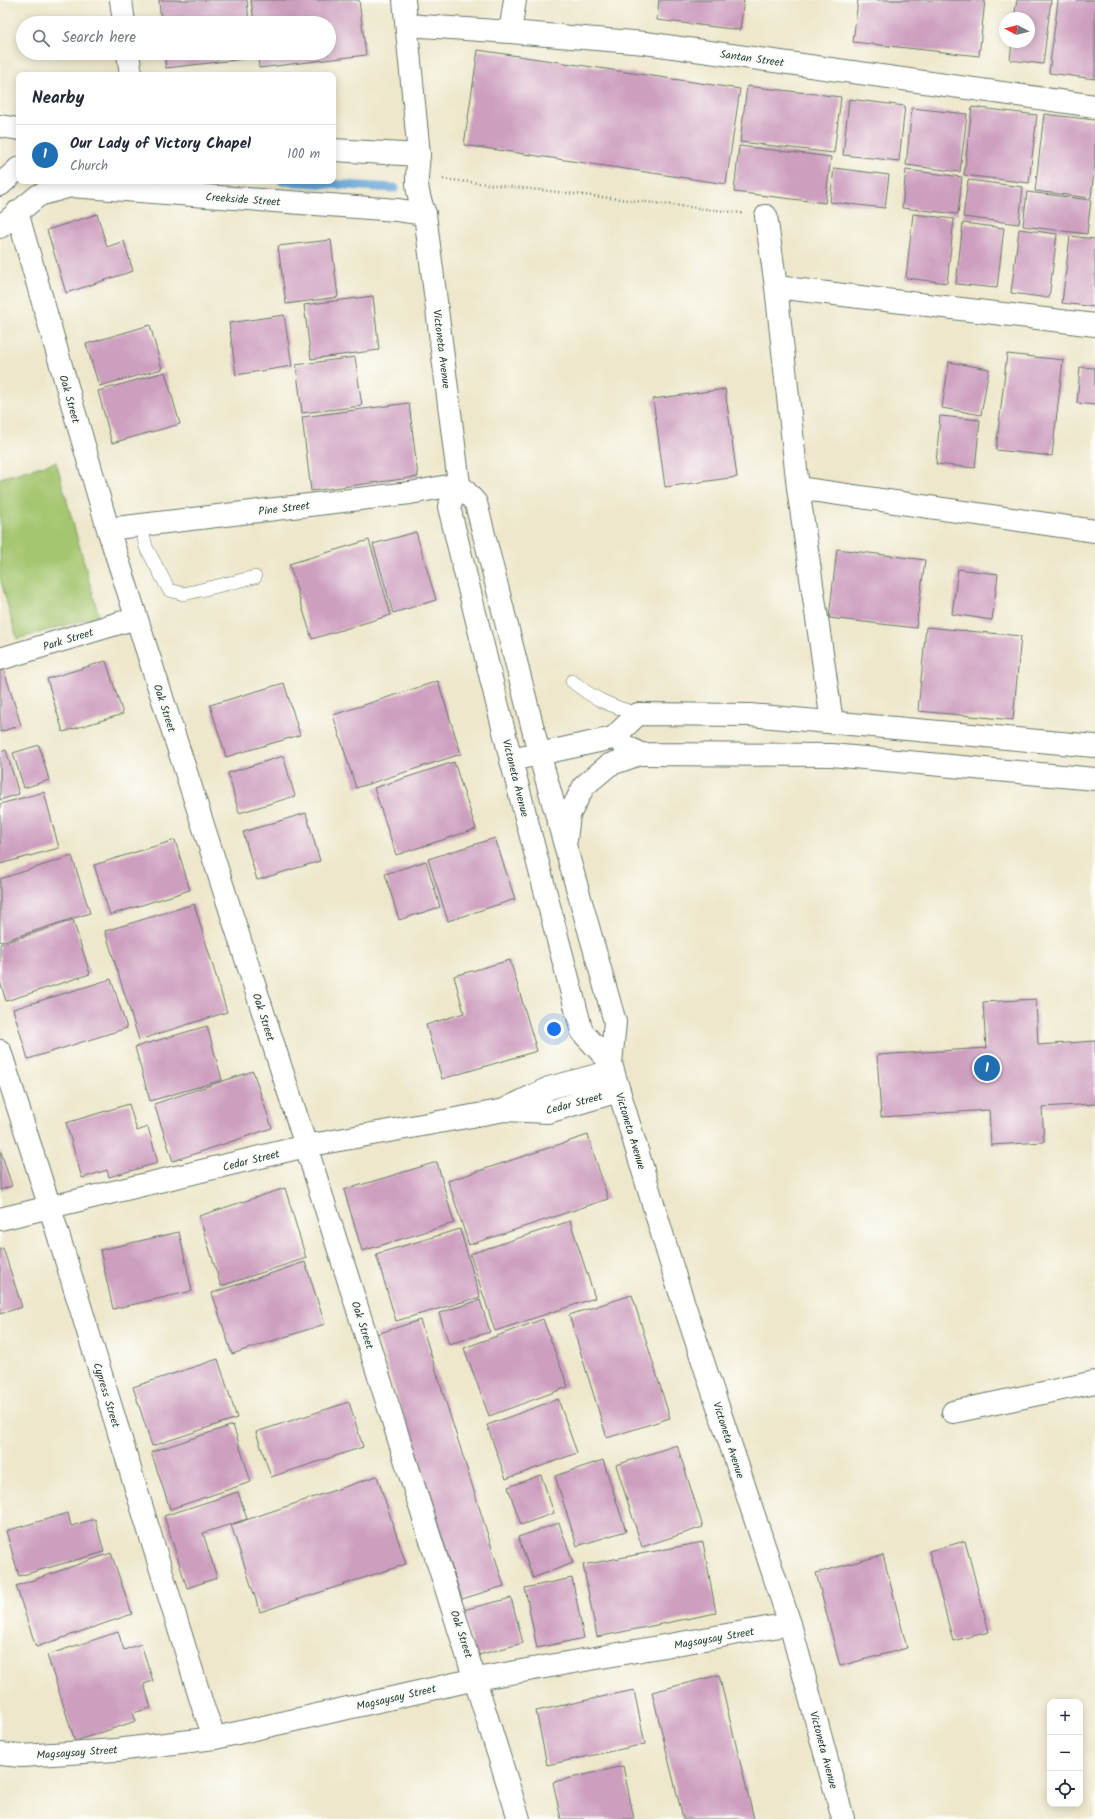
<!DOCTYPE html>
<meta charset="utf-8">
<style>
body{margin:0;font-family:Kalam,sans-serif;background:#f6f6f7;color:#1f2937}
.controls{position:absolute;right:12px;bottom:12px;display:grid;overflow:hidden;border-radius:8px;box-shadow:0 2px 10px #0003}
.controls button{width:36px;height:36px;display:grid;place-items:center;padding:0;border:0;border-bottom:1px solid #e0e1e3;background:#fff;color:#1f2937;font:20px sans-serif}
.compass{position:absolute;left:999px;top:12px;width:36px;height:36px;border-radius:50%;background:#fff;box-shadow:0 2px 10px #0003;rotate:277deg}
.you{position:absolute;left:554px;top:1029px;width:14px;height:14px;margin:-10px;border:3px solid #fff;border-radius:50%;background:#1a73e8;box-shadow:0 0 0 6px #1a73e833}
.badge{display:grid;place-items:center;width:26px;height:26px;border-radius:50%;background:#1f6fb2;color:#fff;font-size:13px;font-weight:700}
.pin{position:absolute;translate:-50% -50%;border:2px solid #fff;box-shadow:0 1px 4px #0006}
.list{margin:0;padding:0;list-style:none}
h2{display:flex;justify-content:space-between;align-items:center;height:52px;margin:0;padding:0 16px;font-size:17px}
h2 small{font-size:13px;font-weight:400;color:#747a83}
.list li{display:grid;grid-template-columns:26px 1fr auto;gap:12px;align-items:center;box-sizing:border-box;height:60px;padding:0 16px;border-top:1px solid #e0e1e3}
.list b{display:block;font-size:15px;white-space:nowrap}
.list p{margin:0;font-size:13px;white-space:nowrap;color:#747a83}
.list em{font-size:13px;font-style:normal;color:#747a83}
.icon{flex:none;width:22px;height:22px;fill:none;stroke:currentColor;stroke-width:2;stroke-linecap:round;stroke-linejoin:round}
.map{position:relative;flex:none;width:1095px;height:1819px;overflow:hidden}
.search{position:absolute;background:#fff;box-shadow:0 2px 10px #0003;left:16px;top:16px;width:320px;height:44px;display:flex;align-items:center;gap:10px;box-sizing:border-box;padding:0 14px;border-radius:22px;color:#747a83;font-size:15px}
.panel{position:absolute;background:#fff;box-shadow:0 2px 10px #0003;left:16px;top:72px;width:320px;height:112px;border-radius:8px}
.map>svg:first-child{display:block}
.green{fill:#a5c66f;stroke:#628252}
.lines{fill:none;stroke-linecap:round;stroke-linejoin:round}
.stream{stroke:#62a3d5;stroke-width:9}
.building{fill:#cd9fbf}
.lane-casing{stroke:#677869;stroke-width:14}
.street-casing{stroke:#677869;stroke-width:24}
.secondary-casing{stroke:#677869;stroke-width:24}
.path{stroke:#677869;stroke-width:2.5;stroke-dasharray:1 3;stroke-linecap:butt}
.lane{stroke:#fff;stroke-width:13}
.street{stroke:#fff;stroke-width:22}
.secondary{stroke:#fff;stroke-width:22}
.labels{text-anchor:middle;stroke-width:4;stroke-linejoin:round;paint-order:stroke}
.street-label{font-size:11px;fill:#1f3d34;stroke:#fdfcf7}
</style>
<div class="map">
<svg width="1095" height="1819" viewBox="0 0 1095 1819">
<rect width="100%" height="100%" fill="#fdfcf7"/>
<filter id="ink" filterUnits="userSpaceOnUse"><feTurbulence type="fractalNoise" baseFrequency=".025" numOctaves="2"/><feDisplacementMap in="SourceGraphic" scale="8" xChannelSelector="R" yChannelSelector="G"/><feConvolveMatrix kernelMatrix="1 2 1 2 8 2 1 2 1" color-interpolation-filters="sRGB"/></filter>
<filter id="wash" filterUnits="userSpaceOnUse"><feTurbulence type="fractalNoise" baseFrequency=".012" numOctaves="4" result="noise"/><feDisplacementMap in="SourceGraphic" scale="16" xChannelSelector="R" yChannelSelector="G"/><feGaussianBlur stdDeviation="0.9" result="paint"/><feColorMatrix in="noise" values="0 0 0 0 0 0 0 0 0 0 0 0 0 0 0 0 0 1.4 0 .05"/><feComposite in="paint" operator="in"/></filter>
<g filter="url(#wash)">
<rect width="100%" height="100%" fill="#ede7cb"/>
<!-- green -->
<path class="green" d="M56 462 99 616 17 639 0 578V478Z"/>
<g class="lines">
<!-- stream -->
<path class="stream" d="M282 181 395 188"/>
</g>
<g id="blocks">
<!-- building -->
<path class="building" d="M159 0H247L249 23H161Z
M251 0H359L366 55 259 68 258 53H329V23H254Z
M659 0H744L740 30 657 20Z
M858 0H985L979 56 853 42Z
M1017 0H1051L1043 64 1010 60 1012 42H1029V18H1014Z
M1058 0H1095V79L1049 73Z
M478 50 740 89 726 184 464 145Z
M164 53H253V58L166 68Z
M747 86 841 97 834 153 740 142Z
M849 99 905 106 899 161 843 155Z
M972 107 1037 115 1029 183 964 175Z
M912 108 967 114 960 172 906 165Z
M1044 114 1095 120V163L1091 198 1035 191Z
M739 146 831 157 825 203 734 192Z
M834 168 889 175 885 208 830 202Z
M906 170 962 177 958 214 902 208Z
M968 180 1023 187 1019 224 963 217Z
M1027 192 1091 200 1087 234 1023 226Z
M97 214 107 247 124 241 133 271 66 293 47 230Z
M913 214 954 219 947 283 906 278Z
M963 223 1004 228 997 288 956 284Z
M1019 229 1057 234 1049 298 1011 293Z
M1070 236 1095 239V307L1062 303Z
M331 240 338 297 286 304 278 246Z
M373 296 379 350 311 359 304 305Z
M284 315 292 366 236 375 229 323Z
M150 325 162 369 99 386 86 344Z
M1007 354 1063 360 1052 456 996 450Z
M355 357 362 406 302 413 296 365Z
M949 362 989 369 981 415 942 408Z
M1080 367 1095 368V405L1077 403Z
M165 372 180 424 112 443 98 391Z
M725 389 737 477 665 487 653 399Z
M409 403 418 477 311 491 302 417Z
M940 416 980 420 975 468 936 464Z
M416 532 436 600 393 613 373 544Z
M369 540 391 615 312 639 289 564Z
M837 549 925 560 916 628 829 618Z
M958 569 998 574 992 620 952 614Z
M926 627 1021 636 1013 720 918 711Z
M106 661 123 714 63 732 47 679Z
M3 667 21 725 0 732V668Z
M438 681 461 754 356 788 333 715Z
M284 683 300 735 226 757 210 705Z
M39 745 49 780 24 788 13 753Z
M6 750 19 794 0 800V752Z
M283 756 295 796 239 813 228 773Z
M454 762 476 829 396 855 374 788Z
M44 792 59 848 0 864V804Z
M306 813 320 861 257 880 243 832Z
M495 838 515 899 448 921 428 859Z
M175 840 190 890 110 915 94 865Z
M72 856 90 913 0 942V879Z
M426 861 440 907 399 920 385 874Z
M194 904 227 1012 139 1040 105 931Z
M73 920 90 974 6 1001 0 981V944Z
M510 960 537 1051 442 1079 426 1025 464 1013 454 976Z
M111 979 127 1028 28 1059 13 1009Z
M1036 999 1038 1045 1095 1041V1104L1042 1107 1044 1142 991 1145 989 1110 881 1117 877 1055 986 1048 983 1002Z
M207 1026 222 1080 150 1101 135 1047Z
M253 1071 272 1128 173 1161 154 1104Z
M129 1104 137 1131 148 1127 158 1163 109 1177 107 1170 82 1178 66 1123Z
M588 1135 608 1199 469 1245 448 1181Z
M0 1149 12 1186 0 1190Z
M437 1162 454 1223 362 1251 344 1190Z
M285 1188 306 1258 221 1286 199 1216Z
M570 1221 595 1298 495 1331 470 1254Z
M460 1229 480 1297 396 1321 376 1254Z
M179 1232 192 1291 113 1309 100 1250Z
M3 1248 22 1307 0 1314V1249Z
M305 1262 325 1324 232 1354 212 1293Z
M632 1295 670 1418 607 1438 569 1315Z
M480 1300 490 1332 449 1344 439 1313Z
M543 1319 568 1387 489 1416 464 1348Z
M420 1320 504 1586 462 1599 377 1334Z
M218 1359 237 1418 152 1446 133 1387Z
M558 1399 577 1453 506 1479 487 1425Z
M349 1402 363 1447 271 1477 256 1432Z
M233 1425 251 1482 170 1509 151 1452Z
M677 1445 703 1527 642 1547 616 1465Z
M603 1460 626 1531 577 1546 555 1476Z
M541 1475 554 1513 521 1525 508 1487Z
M377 1476 406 1564 260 1612 231 1525Z
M238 1492 247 1519 203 1533 217 1578 187 1588 164 1516Z
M68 1513 71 1526 95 1519 104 1552 19 1576 6 1531Z
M559 1523 573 1563 533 1578 518 1537Z
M965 1541 989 1632 953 1641 929 1551Z
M703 1542 716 1613 597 1637 583 1565Z
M111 1553 132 1614 36 1647 16 1586Z
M883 1555 907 1648 840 1666 816 1573Z
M572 1578 584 1638 537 1648 525 1588Z
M511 1598 523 1643 475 1656 463 1610Z
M118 1632 124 1650 141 1644 153 1681 144 1684 151 1708 133 1713 136 1721 75 1741 47 1655Z
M719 1675 754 1819H683L652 1692Z
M634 1690 645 1744 547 1765 536 1711Z
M623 1766 634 1819H561L553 1782Z"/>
</g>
</g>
<g filter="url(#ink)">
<use href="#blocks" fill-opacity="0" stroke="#677869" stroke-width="1"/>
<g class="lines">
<!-- lane casing -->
<g class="lane-casing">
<path id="lane" d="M141 525 146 547 169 590 184 594 255 577
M572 681C593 699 611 706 638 714"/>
</g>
<!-- street casing -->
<g class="street-casing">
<path id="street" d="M121 0 124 23
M407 25 510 32 645 43 1095 106
M510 32 515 0
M128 53 131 75
M0 126 19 129
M333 150 419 155
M0 185 19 168
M17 212 108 529 306 1146 519 1819
M766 216 776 287 798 488 832 722
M0 227 39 195 71 186 397 210 425 214
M776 287 1095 325
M798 488 1095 531
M108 529 410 493 459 484
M0 659 136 618
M624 745 640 754 831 755 1095 779
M511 760 613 738 638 714 750 715 1095 746
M0 1051 50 1208 203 1707 215 1738
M506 1109 549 1088 613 1071
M0 1219 306 1146 505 1110 548 1112 619 1091
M953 1412 1095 1382
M0 1754 21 1756 116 1750 215 1738 476 1679 790 1624"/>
</g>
<!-- secondary casing -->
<g class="secondary-casing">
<path id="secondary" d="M404 0 419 155C416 181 415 189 425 214L459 484 449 507 511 760 582 1032 611 1063
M459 484 476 503 539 753 615 1022 611 1063 613 1071 676 1280 790 1624 843 1819
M566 840 569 815 584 786 609 765 640 754"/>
</g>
<!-- path -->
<path class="path" d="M443 179 742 213"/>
<!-- lane -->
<use href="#lane" class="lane"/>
<!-- street -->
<use href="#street" class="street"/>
<!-- secondary -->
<use href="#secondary" class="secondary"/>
</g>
</g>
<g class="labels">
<!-- street labels -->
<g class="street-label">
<text transform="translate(752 58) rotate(8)" y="4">Santan Street</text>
<text transform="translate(243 199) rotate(4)" y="4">Creekside Street</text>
<text transform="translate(442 349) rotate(83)" y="4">Victoneta Avenue</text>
<text transform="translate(70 399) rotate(74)" y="4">Oak Street</text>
<text transform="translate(284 508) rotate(-7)" y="4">Pine Street</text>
<text transform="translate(68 639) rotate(-17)" y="4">Park Street</text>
<text transform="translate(165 708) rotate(72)" y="4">Oak Street</text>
<text transform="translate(516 778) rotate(76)" y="4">Victoneta Avenue</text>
<text transform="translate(264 1017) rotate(72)" y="4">Oak Street</text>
<text transform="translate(574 1103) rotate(-15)" y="4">Cedar Street</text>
<text transform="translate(631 1131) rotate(73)" y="4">Victoneta Avenue</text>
<text transform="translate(251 1160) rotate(-14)" y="4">Cedar Street</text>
<text transform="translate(363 1325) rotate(72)" y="4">Oak Street</text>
<text transform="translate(107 1395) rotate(73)" y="4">Cypress Street</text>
<text transform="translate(729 1440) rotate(72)" y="4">Victoneta Avenue</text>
<text transform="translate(462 1634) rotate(72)" y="4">Oak Street</text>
<text transform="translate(714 1638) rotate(-10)" y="4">Magsaysay Street</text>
<text transform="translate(396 1697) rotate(-13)" y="4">Magsaysay Street</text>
<text transform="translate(824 1750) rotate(75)" y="4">Victoneta Avenue</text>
<text transform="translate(77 1752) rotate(-4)" y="4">Magsaysay Street</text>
</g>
</g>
</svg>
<div class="controls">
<button>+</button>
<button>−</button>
<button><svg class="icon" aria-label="locate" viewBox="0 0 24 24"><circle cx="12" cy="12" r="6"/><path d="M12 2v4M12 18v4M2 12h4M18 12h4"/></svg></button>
</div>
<svg class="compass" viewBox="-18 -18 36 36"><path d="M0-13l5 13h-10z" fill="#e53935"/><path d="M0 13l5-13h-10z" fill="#747a83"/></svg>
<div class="you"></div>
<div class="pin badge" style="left:987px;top:1068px">1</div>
<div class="search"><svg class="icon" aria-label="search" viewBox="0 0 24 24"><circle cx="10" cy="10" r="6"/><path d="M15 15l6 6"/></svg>Search here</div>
<section class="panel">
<h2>Nearby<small></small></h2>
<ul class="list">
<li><span class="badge">1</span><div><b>Our Lady of Victory Chapel</b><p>Church</p></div><em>100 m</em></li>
</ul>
</section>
</div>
